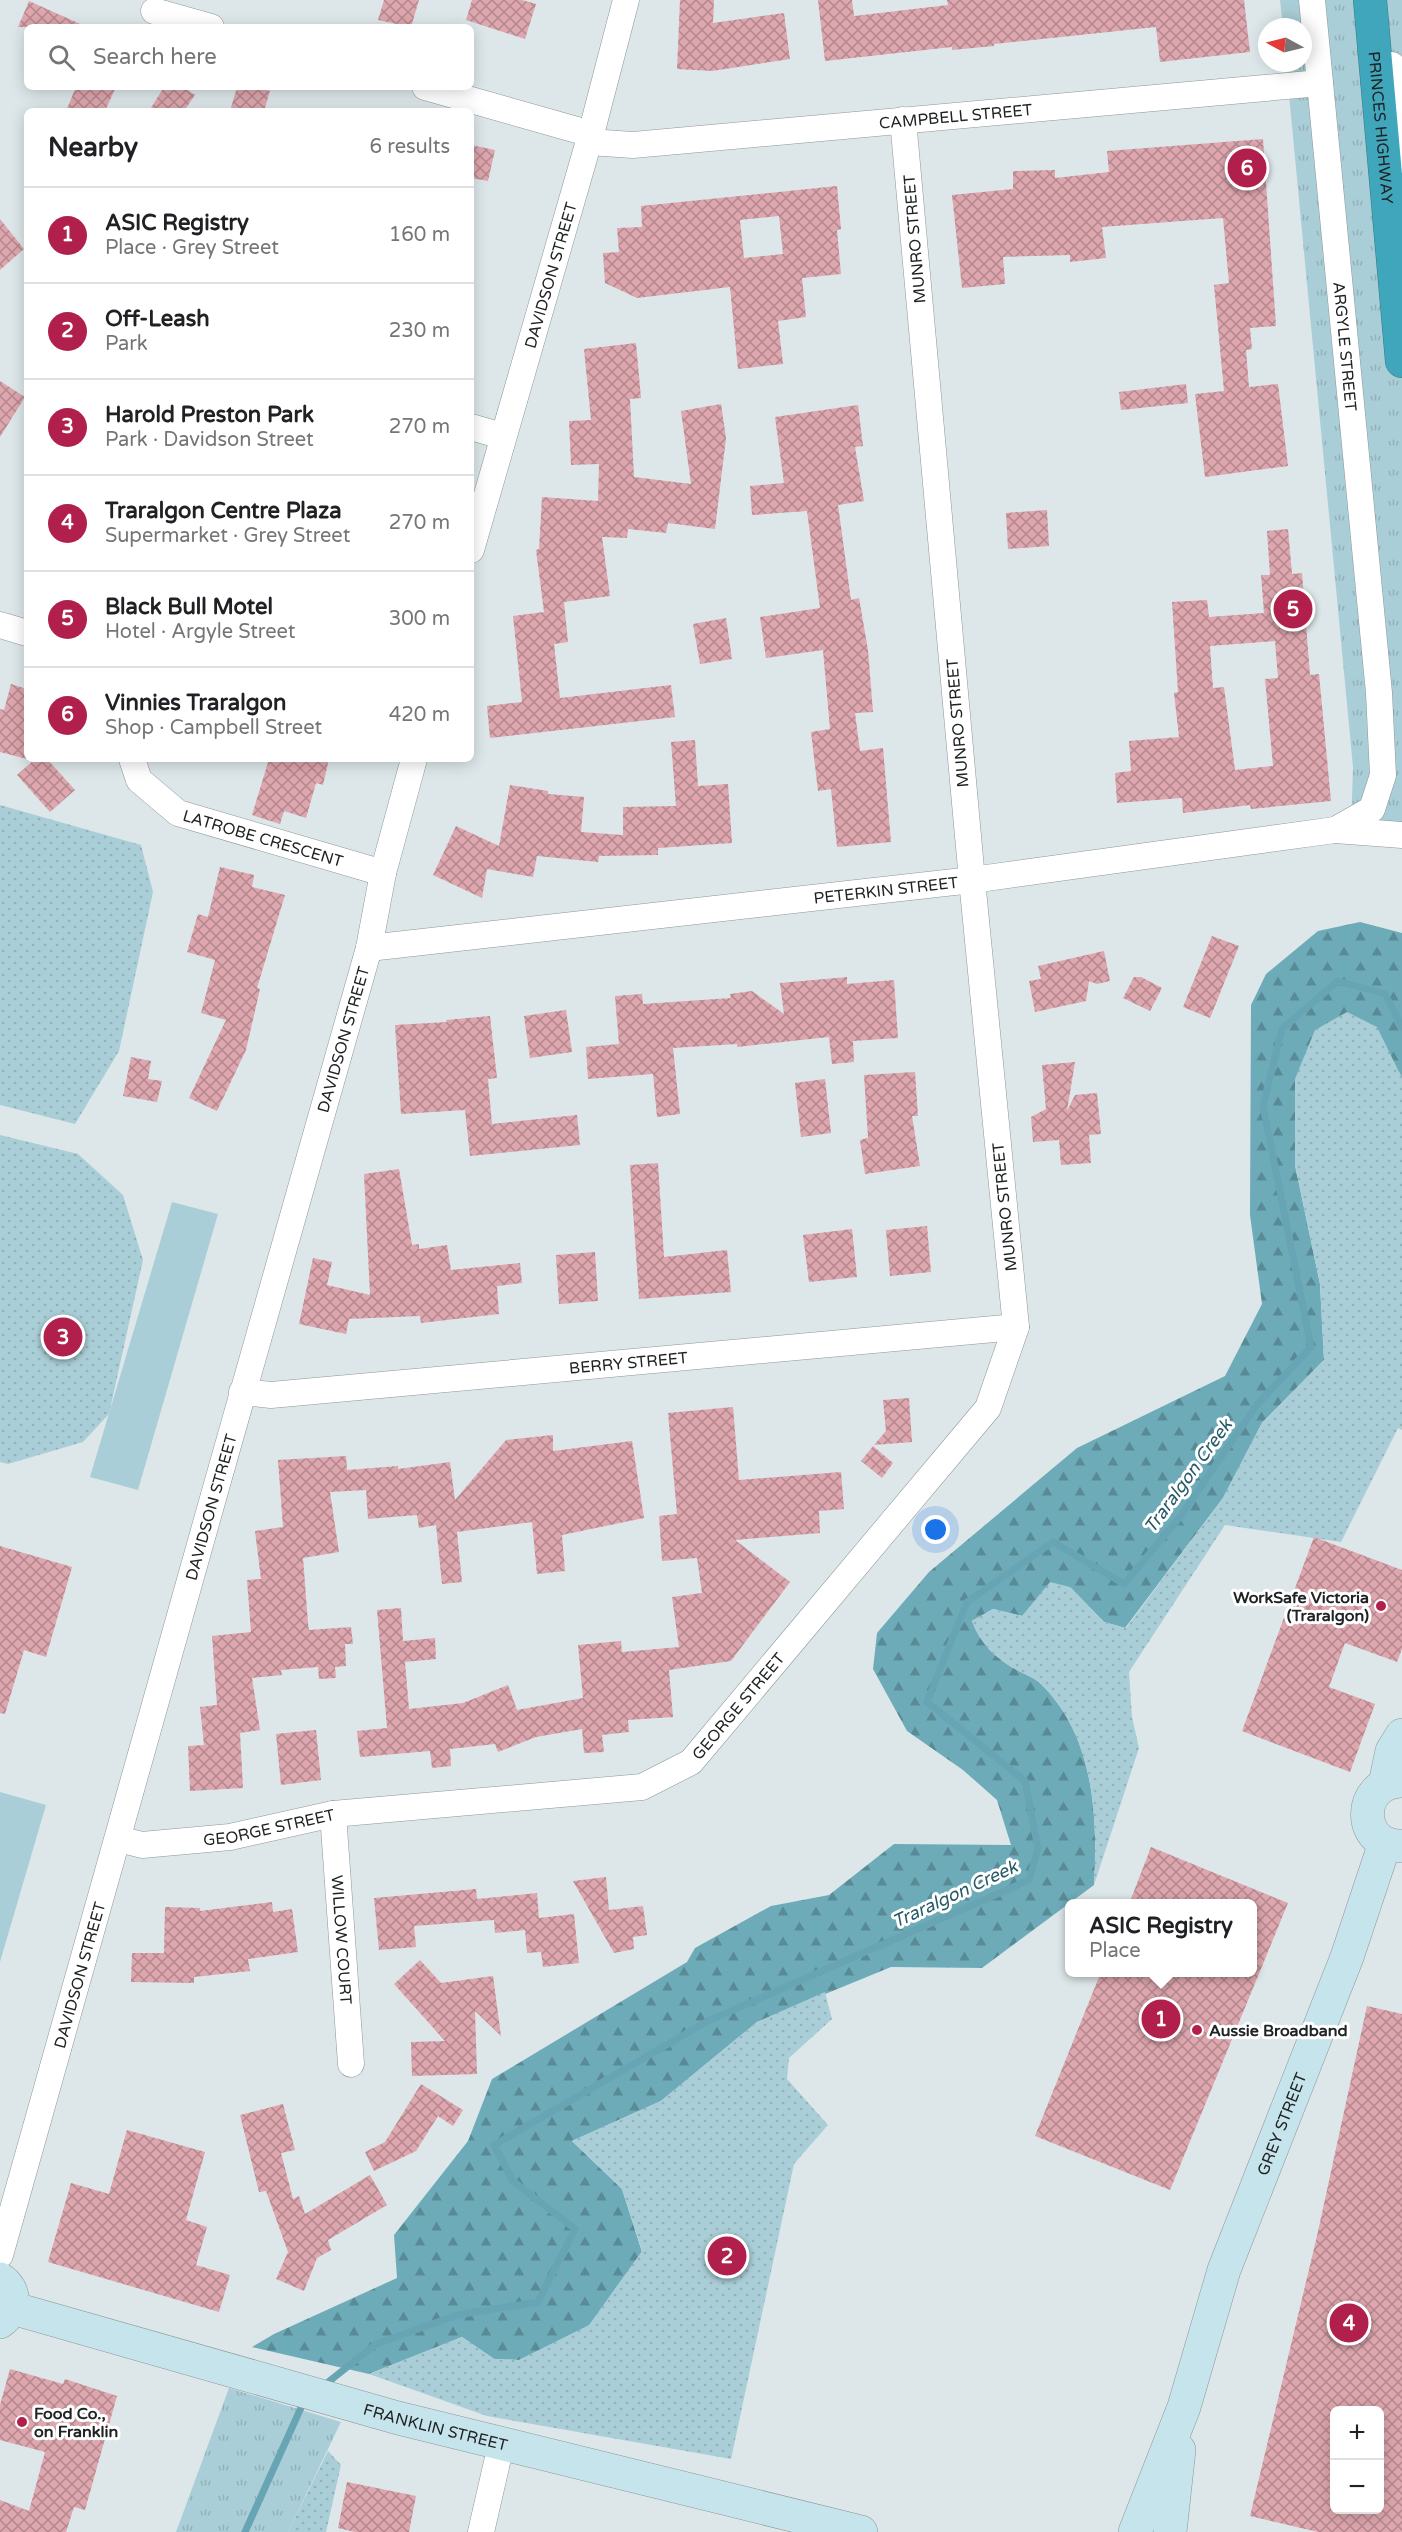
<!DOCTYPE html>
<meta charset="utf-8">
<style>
body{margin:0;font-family:"Varela Round",sans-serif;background:#f2f2f2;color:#202124}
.controls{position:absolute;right:18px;bottom:18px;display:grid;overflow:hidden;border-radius:9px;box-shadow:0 3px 15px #0003}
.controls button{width:54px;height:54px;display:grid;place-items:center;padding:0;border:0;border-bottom:2px solid #e0e0e0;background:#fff;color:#202124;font:30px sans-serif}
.compass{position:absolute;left:1258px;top:18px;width:54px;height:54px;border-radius:50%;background:#fff;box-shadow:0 3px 15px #0003;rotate:277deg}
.you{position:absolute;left:936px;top:1530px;width:21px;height:21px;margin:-15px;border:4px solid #fff;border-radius:50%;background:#1a73e8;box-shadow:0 0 0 9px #1a73e833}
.badge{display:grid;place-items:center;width:39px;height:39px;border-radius:50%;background:#b1204d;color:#fff;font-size:20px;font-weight:700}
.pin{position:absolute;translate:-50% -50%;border:3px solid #fff;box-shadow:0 2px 6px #0006}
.popup{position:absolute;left:1065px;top:1899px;width:192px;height:78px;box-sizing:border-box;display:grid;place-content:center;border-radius:9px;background:#fff;filter:drop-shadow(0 2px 4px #0005);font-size:20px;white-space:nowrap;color:#757577}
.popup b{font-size:22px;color:#202124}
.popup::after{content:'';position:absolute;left:50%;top:100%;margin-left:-12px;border:12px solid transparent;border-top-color:#fff}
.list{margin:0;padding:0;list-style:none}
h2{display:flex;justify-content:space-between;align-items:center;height:78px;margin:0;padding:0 24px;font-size:26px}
h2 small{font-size:20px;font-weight:400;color:#757577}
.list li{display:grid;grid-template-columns:39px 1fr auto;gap:18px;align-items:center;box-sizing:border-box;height:96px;padding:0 24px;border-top:2px solid #e0e0e0}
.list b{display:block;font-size:22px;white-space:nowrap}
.list p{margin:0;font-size:20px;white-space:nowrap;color:#757577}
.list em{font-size:20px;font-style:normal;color:#757577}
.icon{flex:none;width:33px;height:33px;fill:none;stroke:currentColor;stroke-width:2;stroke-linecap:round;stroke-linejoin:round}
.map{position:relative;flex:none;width:1402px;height:2532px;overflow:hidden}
.search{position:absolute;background:#fff;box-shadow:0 3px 15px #0003;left:24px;top:24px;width:450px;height:66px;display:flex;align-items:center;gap:15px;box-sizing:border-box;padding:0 21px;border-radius:9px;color:#757577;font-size:22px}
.panel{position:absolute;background:#fff;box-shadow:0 3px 15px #0003;left:24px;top:108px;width:450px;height:654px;border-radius:9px}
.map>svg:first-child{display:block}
.grass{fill:url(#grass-tufts)}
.forest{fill:url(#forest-firs)}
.park{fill:url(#park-dots)}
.pitch{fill:#aaced7}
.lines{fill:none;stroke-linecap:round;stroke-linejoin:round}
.stream{stroke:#68a5b4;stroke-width:7}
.building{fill:url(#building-cross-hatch);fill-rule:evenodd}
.street-casing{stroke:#8d9698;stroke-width:27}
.secondary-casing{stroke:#8d9698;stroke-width:34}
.highway-casing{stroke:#357887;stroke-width:34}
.street{stroke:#fff;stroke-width:26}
.secondary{stroke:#c6e4eb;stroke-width:33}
.highway{stroke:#40a6bc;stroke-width:33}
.poi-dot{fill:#b1204d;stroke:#fff;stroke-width:2}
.labels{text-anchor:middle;stroke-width:6;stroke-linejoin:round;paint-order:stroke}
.street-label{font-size:16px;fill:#202324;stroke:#fff}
.poi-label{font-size:16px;font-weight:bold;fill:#202324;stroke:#fff;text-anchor:start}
.water-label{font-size:18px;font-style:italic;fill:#255964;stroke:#fff}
</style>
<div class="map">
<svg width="1402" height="2532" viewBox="0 0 1402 2532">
<defs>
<pattern id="grass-tufts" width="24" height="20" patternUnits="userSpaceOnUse" patternTransform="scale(1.5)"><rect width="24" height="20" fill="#aaced7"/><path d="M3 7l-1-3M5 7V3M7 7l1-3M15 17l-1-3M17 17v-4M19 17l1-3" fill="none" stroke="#92b1b8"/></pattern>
<pattern id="forest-firs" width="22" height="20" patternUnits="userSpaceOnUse" patternTransform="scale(1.5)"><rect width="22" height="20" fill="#6dabb9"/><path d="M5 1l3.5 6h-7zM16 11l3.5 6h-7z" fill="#598b96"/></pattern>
<pattern id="park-dots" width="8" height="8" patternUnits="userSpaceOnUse" patternTransform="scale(1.5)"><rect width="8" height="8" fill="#aaced7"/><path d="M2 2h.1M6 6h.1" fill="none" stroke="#92b1b8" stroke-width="1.8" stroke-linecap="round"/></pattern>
<pattern id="building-cross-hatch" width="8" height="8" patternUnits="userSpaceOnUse" patternTransform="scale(1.5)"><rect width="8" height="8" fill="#dea6ae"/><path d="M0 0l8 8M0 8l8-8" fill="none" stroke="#b4878d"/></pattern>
</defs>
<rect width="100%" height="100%" fill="#dde7e9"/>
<!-- grass -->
<path class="grass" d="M1280 0H1402V835L1351 832 1353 767 1286 63H1303V27H1283Z
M229 2388 341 2422 288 2532H176Z"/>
<!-- forest -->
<path class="forest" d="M1360 922 1402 933V1078L1399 1072 1295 1165 1320 1284 1324 1360 1262 1423 1223 1498 1125 1628 1104 1622 1070 1587 1022 1616 993 1609 972 1621C980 1643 996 1659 1017 1670 1024 1674 1035 1678 1041 1684 1094 1736 1098 1815 1094 1885L982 1968 891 1967 757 2022 661 2101 572 2141 622 2189 642 2252 589 2326 519 2360 494 2359 462 2337 369 2374 252 2347 274 2334 397 2278 394 2235 468 2141 492 2079 687 1962 695 1948 771 1906 829 1895 894 1844 1011 1845 997 1800 963 1770 907 1731 873 1669 877 1633 929 1572 1077 1448 1225 1376 1262 1304 1250 1215 1251 1005 1266 974 1318 931Z"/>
<!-- park -->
<path class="park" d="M0 805 141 845 153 892 119 1051 75 1124 0 1105Z
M1347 1012 1377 1027 1402 1078V1430L1398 1428 1341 1542 1225 1525 1129 1672 1132 1717 1139 1748 1094 1885C1098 1816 1094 1736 1041 1684 1035 1678 1024 1674 1017 1670 996 1659 980 1643 972 1621L993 1609 1022 1616 1050 1582 1070 1587 1104 1622 1126 1628 1223 1498 1262 1423 1324 1360 1320 1284 1295 1165V1079L1315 1030Z
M0 1135 78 1154 123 1195 143 1260 109 1414 83 1442 8 1464 0 1462Z
M825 1992 832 2019 789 2058 787 2079 828 2125 794 2164 731 2459 487 2416 369 2374 462 2337 494 2359 519 2360 589 2325 642 2251 622 2189 572 2141 661 2101 757 2022Z
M328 2451 341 2465 326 2532H288Z"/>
<!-- pitch -->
<path class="pitch" d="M172 1202 218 1214 138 1490 90 1477Z
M0 1792 46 1805 0 1962Z"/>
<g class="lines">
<!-- stream -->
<path class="stream" d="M322 2387 376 2344 457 2315 538 2302 575 2229 513 2181 494 2145 706 2022 1029 1880 1038 1848 1025 1781 927 1702 967 1602 1053 1542 1124 1584 1180 1517 1256 1406 1311 1347 1263 1106 1282 1029 1338 981 1385 994 1402 1027
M245 2532 304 2401"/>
</g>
<!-- building -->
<path class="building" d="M384 0H419L411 27 378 20Z
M472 0H522L536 4 525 39 466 20Z
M680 0H714L713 23 784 13 790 59 712 71 677 69Z
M818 0H852L854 16 948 5 947 0H1244L1250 52 1160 62 1156 27 994 44V46L952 50V47L825 61Z
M29 1 87 27H18Z
M76 87H116L105 111H66Z
M164 87H183L195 95 184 111H149Z
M237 87H255L270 91 264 111H230Z
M1263 139 1276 326 1250 328 1252 349 1246 350 1249 387 1278 384 1288 466 1205 477 1195 394 1224 391 1214 285 1229 283 1223 218 1102 227 1106 258 1070 262V255L1003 257 1005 284 962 288 952 195 1013 189V171L1055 170V178L1109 172 1107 151Z
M471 145 495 150 488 181 471 178Z
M837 186 841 229 837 230 841 274 802 278 806 317 778 321 783 364 738 369 730 287 637 298 605 283 603 253 619 252 617 228 642 227 641 206ZM779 216 783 254 744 258 740 220Z
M0 219 24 249 0 270Z
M636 343 641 398 630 399 634 477 691 484 681 411 721 404 726 438 715 529 668 523 666 533 628 529 627 538 602 537 610 596 564 602 568 642 554 644 560 698 671 685 675 717 490 738 487 706 522 702 513 616 544 612 536 550 539 549 542 497 598 501 599 464 571 465 569 421 591 420 584 349Z
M0 381 25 397 0 437Z
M1186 384 1188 403 1121 410 1119 392Z
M858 405 863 446 855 447 864 501 838 505 851 600 859 598 868 650 873 712 855 713 860 751 883 748 891 842 837 847 831 789 818 791 811 732 830 729 823 650 766 658 760 617 820 608 807 511 752 515 750 486 784 483 775 417Z
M1047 510 1049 546 1008 549 1006 513Z
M1288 529 1292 574 1302 573 1310 675 1319 674 1331 801 1251 809 1250 805 1183 813 1182 798 1117 803 1115 773 1131 771 1129 741 1179 737 1174 693 1178 692 1172 602 1207 600 1209 617 1264 613 1261 575H1270L1267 531ZM1275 641 1278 678 1265 679 1273 766 1235 770 1224 687 1213 688 1210 646Z
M726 618 732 659 700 664 693 624Z
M11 684 27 689V759L0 752V709L4 710Z
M695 740 698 786 728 784 732 843 658 848V855L599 856 598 862 537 856 533 877 487 869 482 898 433 875 456 826 499 846 510 785 548 791V794L584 797 581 832 623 835V807L676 806 671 742Z
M35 759H47L75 790 50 812 17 775Z
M269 759H329L323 785 316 783 306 818 284 811 280 824 252 815Z
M220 867 254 875 252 887 285 895 257 988 260 989 246 1050 217 1111 189 1098 226 1020 201 1013 215 960 187 952 198 914 208 917Z
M1212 936 1239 946 1210 1018 1183 1007Z
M1104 951 1110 981 1097 984 1089 981 1086 1001 1035 1012 1029 981 1041 979 1038 966Z
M847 977V984L894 980 898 1038 853 1041 854 1062 832 1064 829 1037 737 1047V1044L673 1048 680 1114 657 1117 653 1074 588 1079 586 1047 619 1044 615 996 642 994 643 1004 731 998 730 994 752 991 784 1014 780 983Z
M1134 977H1141L1162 988 1150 1011 1123 998Z
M566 1010 572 1052 530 1058 524 1016Z
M490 1016 497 1078 488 1079 492 1124 577 1115 580 1145 470 1156 465 1110 401 1114 395 1025 447 1022 446 1020Z
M131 1057 151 1061 148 1079 162 1081 157 1102 123 1096Z
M1075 1062 1067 1111 1075 1095 1097 1093 1101 1134 1089 1135 1091 1163 1061 1165 1059 1140 1033 1142 1031 1117 1046 1109 1042 1065Z
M915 1072 918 1116H912L920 1166 865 1174 860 1140 868 1138 864 1075Z
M825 1079 831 1133 801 1137 795 1083Z
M658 1163 664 1257 727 1250 731 1292 639 1299 630 1165Z
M399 1169 412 1245 419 1244V1249L447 1245 451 1270 520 1263 522 1283 497 1286 499 1314 421 1323 420 1316 349 1319 346 1334 299 1324 313 1258 332 1262 327 1285 370 1295 364 1174Z
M927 1226 931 1272 890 1276 886 1230Z
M852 1229 857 1277 809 1282 803 1235Z
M595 1252 598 1301 559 1304 556 1255Z
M909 1398 912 1442 874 1445 886 1431 883 1400Z
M733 1407 739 1480 841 1472 844 1509 819 1511 820 1533 735 1540 790 1582 731 1661 669 1670 673 1717 628 1720 629 1732 602 1735 604 1752 584 1753 582 1729 536 1737 498 1752 495 1744 450 1749 451 1766 432 1768 430 1751 360 1757 357 1731 387 1728 377 1610 401 1608 403 1641 435 1638 436 1659 405 1662 409 1709 463 1703 508 1685 517 1710 583 1698 578 1645 621 1641 622 1652 679 1647 672 1597 702 1593 697 1558 662 1561 659 1516 677 1514 668 1413Z
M553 1435V1451L632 1441 644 1518 562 1535 565 1571 537 1574 532 1522 457 1532 462 1582 442 1584 436 1525 419 1528 417 1515 368 1519 366 1490 330 1492 339 1552 303 1558 308 1623 309 1630 351 1627 353 1644H345L346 1666 335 1667 336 1678 319 1679 318 1667 281 1670 282 1675 252 1678 260 1730 240 1733 243 1788 190 1791 188 1746 204 1745 200 1707 217 1705 212 1636 251 1632 247 1580 261 1579 255 1531 283 1527 278 1460 346 1456 347 1470 398 1466V1469L450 1462 455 1500 506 1440Z
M873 1446 893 1463 882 1478 861 1461Z
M1314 1537 1402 1570V1649L1397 1662 1345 1643 1329 1687 1375 1704 1350 1772 1242 1731Z
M0 1546 72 1567 46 1657 24 1650 5 1714 0 1713Z
M316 1730 321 1780 281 1785 276 1734Z
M1151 1847 1288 1903 1170 2190 1035 2136 1101 1972H1252V1904H1129Z
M606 1877 609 1910 643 1906 647 1935 633 1937 634 1949 614 1953 573 1881Z
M476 1889 477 1899 537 1893 539 1918 574 1914 579 1963 543 1967 541 1952 527 1953 525 1930 495 1933 494 1920 414 1926 416 1947 379 1950 374 1898Z
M272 1902 273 1912 292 1909 298 1952 248 1959 250 1971 194 1977V1983L131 1982 132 1953H164L165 1907 200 1908V1911Z
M420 1960 441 1983 493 1976 501 2036 475 2011 477 2074 412 2076 411 2042 445 2041 394 1984Z
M1367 2006 1402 2014V2532H1318L1250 2516 1317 2236ZM1335 2410H1380V2510H1335Z
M421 2084 463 2110 453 2126 438 2116 416 2151 374 2171 365 2152 385 2142Z
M283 2104 295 2150 281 2153 293 2199 299 2196 305 2214 370 2175 387 2205 328 2240 331 2250 317 2258 304 2291 276 2279 288 2252 266 2191 259 2192 240 2115Z
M127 2130 205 2152 186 2220 207 2227 196 2265 230 2275 219 2312 48 2262 71 2183 109 2194Z
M10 2369 63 2384 65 2379 117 2396 85 2510 74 2507 66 2532H0V2500L29 2511 45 2452 0 2440V2405Z
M347 2482 416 2496 409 2532H355L338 2528Z"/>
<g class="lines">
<!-- street casing -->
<g class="street-casing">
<g id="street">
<path id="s1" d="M1312 0 1379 693 1383 775 1372 809 1335 830"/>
<path d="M154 11 211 27"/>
<path d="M1392 65 1402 160"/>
<path d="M425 87 591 134"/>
<path id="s2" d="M589 142 633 145 1320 83"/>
<path d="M471 427 502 436"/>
<path id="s3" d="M471 550 591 134 626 0"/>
<path d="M0 625 27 633"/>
<path id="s4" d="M132 759 139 780 178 813 383 873"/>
<path id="s5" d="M369 948 972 880 1335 830 1402 835"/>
<path id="s6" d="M242 1392 271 1395 1016 1327"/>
<path id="s7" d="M333 1814 351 2064"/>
<path id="s8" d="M119 1839 142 1845 230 1837 333 1814 642 1787 691 1762 988 1408 1016 1327 972 880 903 120"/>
<path id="s9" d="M0 2255C124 1820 244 1383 369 948L383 873 414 759"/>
<path d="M481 2532 501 2445"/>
</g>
</g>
<!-- secondary casing -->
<g class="secondary-casing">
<g id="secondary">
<path d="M1402 1781C1355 1782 1357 1848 1402 1846"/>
<path d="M1385 1784 1392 1751 1402 1735"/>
<path d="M0 2279C17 2290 16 2311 0 2322"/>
<path id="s10" d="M12 2308 398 2418 861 2532"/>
<path id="s11" d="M1135 2532 1184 2407 1224 2270 1347 1957 1385 1843"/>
<path d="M1170 2532 1179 2450"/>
</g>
</g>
<!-- highway casing -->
<g class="highway-casing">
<g id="highway">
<path id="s12" d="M1370 0 1402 361"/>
</g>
</g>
<!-- street -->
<use href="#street" class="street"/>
<!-- secondary -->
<use href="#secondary" class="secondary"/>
<!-- highway -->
<use href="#highway" class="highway"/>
</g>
<!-- markers -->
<g class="poi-dot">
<circle cx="1381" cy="1606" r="6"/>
<circle cx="1197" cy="2030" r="6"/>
<circle cx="22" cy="2422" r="6"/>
</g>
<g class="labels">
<!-- street labels -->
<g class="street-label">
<text dy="6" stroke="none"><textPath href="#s2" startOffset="368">CAMPBELL STREET</textPath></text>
<text dy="6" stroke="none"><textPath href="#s12" startOffset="128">PRINCES HIGHWAY</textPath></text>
<text transform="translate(914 239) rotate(-95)" y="6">MUNRO STREET</text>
<text dy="6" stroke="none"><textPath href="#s3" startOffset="286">DAVIDSON STREET</textPath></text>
<text dy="6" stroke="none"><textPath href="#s1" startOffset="348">ARGYLE STREET</textPath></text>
<text transform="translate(957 723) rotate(-95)" y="6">MUNRO STREET</text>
<text dy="6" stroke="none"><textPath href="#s4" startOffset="162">LATROBE CRESCENT</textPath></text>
<text dy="6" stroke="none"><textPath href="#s5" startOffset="520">PETERKIN STREET</textPath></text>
<text dy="6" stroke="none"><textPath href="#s9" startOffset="1263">DAVIDSON STREET</textPath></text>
<text transform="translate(1004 1207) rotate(-96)" y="6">MUNRO STREET</text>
<text dy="6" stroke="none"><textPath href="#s6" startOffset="388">BERRY STREET</textPath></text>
<text dy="6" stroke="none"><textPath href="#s9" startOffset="777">DAVIDSON STREET</textPath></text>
<text dy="6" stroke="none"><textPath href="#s8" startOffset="656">GEORGE STREET</textPath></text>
<text dy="6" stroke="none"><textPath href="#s8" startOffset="152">GEORGE STREET</textPath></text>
<text dy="6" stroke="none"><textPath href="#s7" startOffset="126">WILLOW COURT</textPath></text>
<text dy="6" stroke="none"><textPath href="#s9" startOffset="291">DAVIDSON STREET</textPath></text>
<text dy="6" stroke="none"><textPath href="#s11" startOffset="434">GREY STREET</textPath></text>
<text dy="6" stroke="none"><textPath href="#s10" startOffset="440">FRANKLIN STREET</textPath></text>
</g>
<!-- poi labels -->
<g class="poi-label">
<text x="1369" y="1603" text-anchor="end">WorkSafe Victoria<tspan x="1369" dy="18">(Traralgon)</tspan></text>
<text x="1209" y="2036">Aussie Broadband</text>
<text x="34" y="2419">Food Co.,<tspan x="34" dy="18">on Franklin</tspan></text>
</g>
<!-- water labels -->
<g class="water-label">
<text transform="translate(1188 1476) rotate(-54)" y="6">Traralgon Creek</text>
<text transform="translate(955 1894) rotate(-25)" y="6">Traralgon Creek</text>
</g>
</g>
</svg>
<div class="controls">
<button>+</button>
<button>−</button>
</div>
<svg class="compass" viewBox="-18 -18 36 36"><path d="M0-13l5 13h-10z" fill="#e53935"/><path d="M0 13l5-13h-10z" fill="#757577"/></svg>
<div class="you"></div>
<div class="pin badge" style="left:1161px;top:2019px">1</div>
<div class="popup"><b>ASIC Registry</b>Place</div>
<div class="pin badge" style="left:727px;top:2256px">2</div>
<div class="pin badge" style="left:63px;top:1337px">3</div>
<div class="pin badge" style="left:1349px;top:2323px">4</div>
<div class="pin badge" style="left:1293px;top:609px">5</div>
<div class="pin badge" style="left:1247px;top:168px">6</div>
<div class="search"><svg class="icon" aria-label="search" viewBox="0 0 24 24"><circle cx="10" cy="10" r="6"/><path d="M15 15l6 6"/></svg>Search here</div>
<section class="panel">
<h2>Nearby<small>6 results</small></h2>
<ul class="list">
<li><span class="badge">1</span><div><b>ASIC Registry</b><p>Place · Grey Street</p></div><em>160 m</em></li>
<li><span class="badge">2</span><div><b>Off-Leash</b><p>Park</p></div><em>230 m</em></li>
<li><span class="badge">3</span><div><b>Harold Preston Park</b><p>Park · Davidson Street</p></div><em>270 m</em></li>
<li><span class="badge">4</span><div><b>Traralgon Centre Plaza</b><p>Supermarket · Grey Street</p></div><em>270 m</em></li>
<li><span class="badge">5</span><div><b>Black Bull Motel</b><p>Hotel · Argyle Street</p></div><em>300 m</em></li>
<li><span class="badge">6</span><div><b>Vinnies Traralgon</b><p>Shop · Campbell Street</p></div><em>420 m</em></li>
</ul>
</section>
</div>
